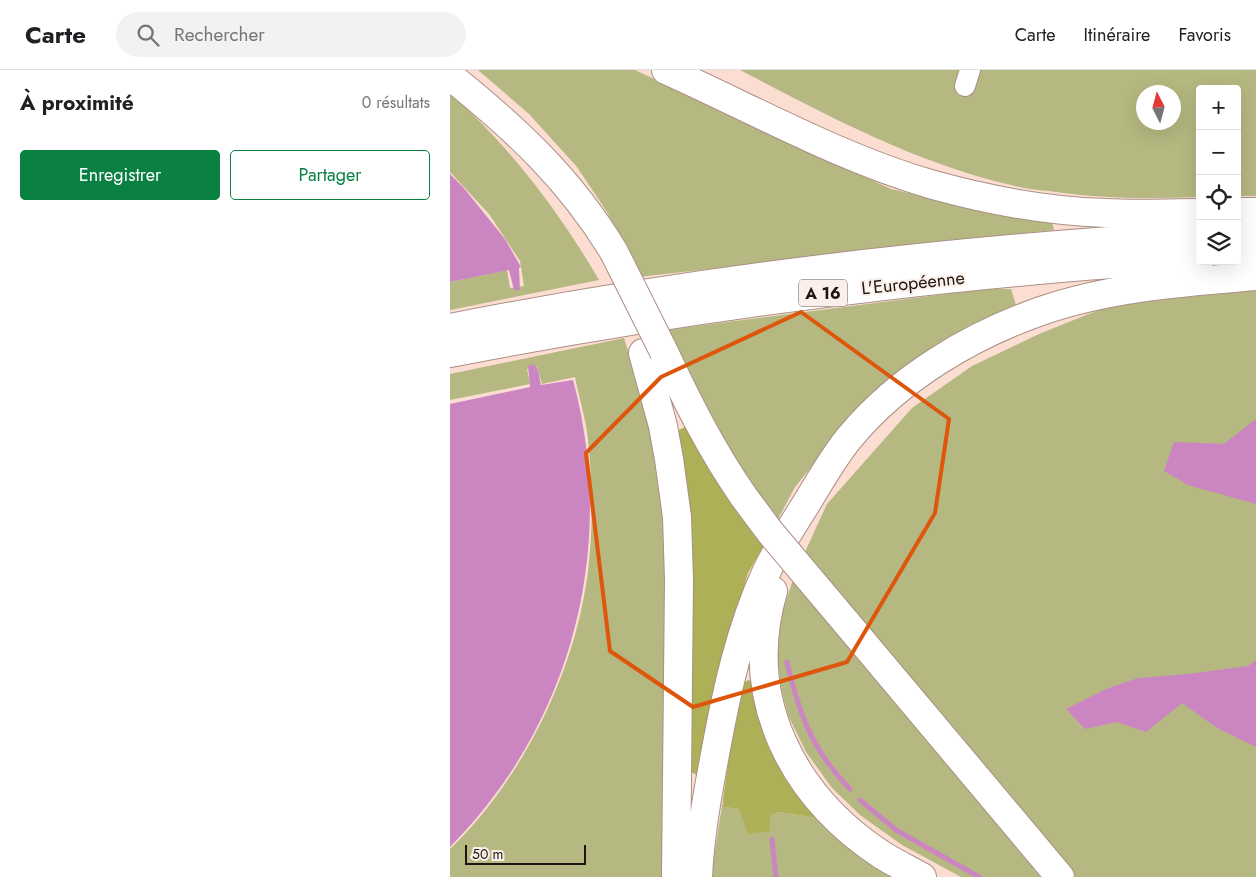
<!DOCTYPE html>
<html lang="fr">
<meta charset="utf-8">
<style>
body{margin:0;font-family:Jost,sans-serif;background:#f2f2f2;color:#202124}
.controls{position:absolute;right:15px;top:15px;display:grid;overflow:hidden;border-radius:5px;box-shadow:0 5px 20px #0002}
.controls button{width:45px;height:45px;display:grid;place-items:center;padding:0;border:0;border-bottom:1px solid #e0e0e0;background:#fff;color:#202124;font:25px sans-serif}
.compass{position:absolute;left:686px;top:15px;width:45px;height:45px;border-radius:50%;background:#fff;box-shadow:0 5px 20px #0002;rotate:354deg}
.scale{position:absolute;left:15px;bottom:12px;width:121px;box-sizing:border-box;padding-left:5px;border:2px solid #1e1410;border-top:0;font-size:14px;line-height:18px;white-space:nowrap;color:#1e1410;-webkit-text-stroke:4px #fbefea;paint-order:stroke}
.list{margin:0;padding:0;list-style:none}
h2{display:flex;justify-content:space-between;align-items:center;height:65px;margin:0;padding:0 20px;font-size:21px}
h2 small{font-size:16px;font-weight:400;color:#757577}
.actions{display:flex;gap:10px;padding:15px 20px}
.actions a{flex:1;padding:11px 0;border:1px solid #0b8043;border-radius:5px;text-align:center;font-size:18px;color:#0b8043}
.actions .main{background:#0b8043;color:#fff}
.icon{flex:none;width:28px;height:28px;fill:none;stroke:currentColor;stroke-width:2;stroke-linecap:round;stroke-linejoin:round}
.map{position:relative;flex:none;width:806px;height:807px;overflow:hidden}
header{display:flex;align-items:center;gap:30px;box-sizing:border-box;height:70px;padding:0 25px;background:#fff;border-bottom:1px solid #e0e0e0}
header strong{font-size:24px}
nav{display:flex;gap:28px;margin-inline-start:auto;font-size:18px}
.search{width:350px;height:45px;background:#f2f2f2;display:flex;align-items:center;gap:12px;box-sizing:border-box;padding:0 18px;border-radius:28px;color:#757577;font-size:19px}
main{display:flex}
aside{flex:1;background:#fff}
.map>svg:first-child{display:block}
.green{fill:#b6b881;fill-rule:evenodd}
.forest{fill:#aeb057}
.water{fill:#cb86c1}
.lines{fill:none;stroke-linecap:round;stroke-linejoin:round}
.stream{stroke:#cb86c1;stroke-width:5}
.minor-casing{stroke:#ab8f85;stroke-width:22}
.motorway-casing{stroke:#ab8f85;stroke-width:30}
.minor{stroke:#fff;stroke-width:20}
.motorway{stroke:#fff;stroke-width:28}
.motorway-bridge-casing{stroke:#ab8f85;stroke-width:30;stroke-linecap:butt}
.motorway-bridge{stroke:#fff;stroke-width:28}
.marked{fill:none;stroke:#de560c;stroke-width:4;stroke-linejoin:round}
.labels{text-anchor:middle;stroke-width:4;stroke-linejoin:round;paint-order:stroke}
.shield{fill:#fbefea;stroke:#605651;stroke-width:1}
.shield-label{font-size:16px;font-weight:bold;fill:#1e1410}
.street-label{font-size:18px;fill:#1e1410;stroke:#fbefea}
</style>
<header>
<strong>Carte</strong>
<div class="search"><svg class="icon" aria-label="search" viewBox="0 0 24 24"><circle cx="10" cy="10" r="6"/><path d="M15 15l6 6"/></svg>Rechercher</div>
<nav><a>Carte</a><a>Itinéraire</a><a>Favoris</a></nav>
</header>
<main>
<aside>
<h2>À proximité<small>0 résultats</small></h2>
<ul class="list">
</ul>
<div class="actions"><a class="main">Enregistrer</a><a>Partager</a></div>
</aside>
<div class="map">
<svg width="806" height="807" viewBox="0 0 806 807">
<rect width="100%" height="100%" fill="#fbddd2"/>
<!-- green -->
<path class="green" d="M28 0H185L441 119 532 140 602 151 604 160 189 207 157 142 127 97 79 44Z
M290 0H806V126H787V19H750V127C699 129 649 129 599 121 587 120 576 119 565 116 467 94 378 46 290 0ZM694 22H724V52H694Z
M0 23C60 77 109 141 149 210L0 240V212L57 200 60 218 74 216 70 191 39 144 0 102Z
M535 219H561L566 235 534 250 398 352 345 417 327 451 273 375 215 260Z
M806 220V807H624L355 482 377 434 462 338 522 296 589 264 661 235Z
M174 268 200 348 216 471 214 807H0V779C77 705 133 587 140 480 143 444 142 406 138 370 136 349 129 328 125 307L92 314 87 297 77 299 80 314 0 330V304Z
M345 504 599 807H511L452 775 410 745 382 718 356 682 338 645 331 618 327 585 331 545Z
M273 729 274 737 289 739 320 747 327 742 368 748 460 807H261Z"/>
<!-- forest -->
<path class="forest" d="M235 357 317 470 298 503 282 559 250 707 238 700 227 361Z
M298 610 304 612 368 748 327 742 320 747V761L298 764 289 739 274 737 273 729 283 659 293 614Z"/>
<!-- water -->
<path class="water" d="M0 104 13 117 55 169 71 197 69 198 70 220H64L59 200 0 212Z
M84 294 88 300 91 315 123 310C168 477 122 654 0 777V334L80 317 78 296Z
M806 349V434L738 415 714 401 724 372 774 374Z
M806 590V677L767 658 732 633 696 662 667 652 635 659 616 639 656 619 688 608 738 604 798 596Z"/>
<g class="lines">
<!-- stream -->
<path class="stream" d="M337 592C349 644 362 680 400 719
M410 730 446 760 529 807
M322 769 326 807"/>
<!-- minor casing -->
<g class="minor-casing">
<path id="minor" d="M515 16 520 0"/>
</g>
<!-- motorway casing -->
<g class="motorway-casing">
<path id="motorway" d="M216 0C303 39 388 87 480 114 537 130 596 141 655 143 687 145 718 143 750 143
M0 6C66 59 120 109 164 182
M787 142H806
M787 162 806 161
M787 187 806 186
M0 258C248 209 498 180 750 165
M214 282C238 333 262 381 294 427
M0 283C149 254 300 231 451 214 550 203 650 193 750 189
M193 283 213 356 219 389 227 447 229 510 226 807
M323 521C292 628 341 725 432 785 445 793 459 800 472 807
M395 551 610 807
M248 807C250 764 258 721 266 679 277 620 290 560 315 505 327 478 344 454 359 429 372 408 384 386 400 367 449 308 520 266 591 241 659 217 735 212 806 206"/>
</g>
<!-- minor -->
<use href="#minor" class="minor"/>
<!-- motorway -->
<use href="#motorway" class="motorway"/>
<!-- motorway-bridge casing -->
<g class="motorway-bridge-casing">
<path id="motorway-bridge" d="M164 182 214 282
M294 427 320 462 395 551"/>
</g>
<!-- motorway-bridge -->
<use href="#motorway-bridge" class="motorway-bridge"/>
</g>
<!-- marked area -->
<path class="marked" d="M351 242 499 349 485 443 397 592 243 637 160 581 136 383 211 307Z"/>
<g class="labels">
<!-- shield labels -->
<rect class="shield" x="349" y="209.5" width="48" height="27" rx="4"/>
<g class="shield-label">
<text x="373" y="229">A 16</text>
</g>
<!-- street labels -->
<g class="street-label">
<text transform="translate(463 213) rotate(-6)" y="6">L'Européenne</text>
</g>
</g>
</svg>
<div class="controls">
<button>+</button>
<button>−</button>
<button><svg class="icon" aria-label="locate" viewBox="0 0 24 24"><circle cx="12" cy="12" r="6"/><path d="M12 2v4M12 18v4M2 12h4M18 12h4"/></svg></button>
<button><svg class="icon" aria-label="layers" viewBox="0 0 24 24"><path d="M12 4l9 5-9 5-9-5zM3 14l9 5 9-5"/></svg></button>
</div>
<svg class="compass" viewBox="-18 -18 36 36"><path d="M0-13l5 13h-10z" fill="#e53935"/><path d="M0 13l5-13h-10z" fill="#757577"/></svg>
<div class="scale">50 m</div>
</div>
</main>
